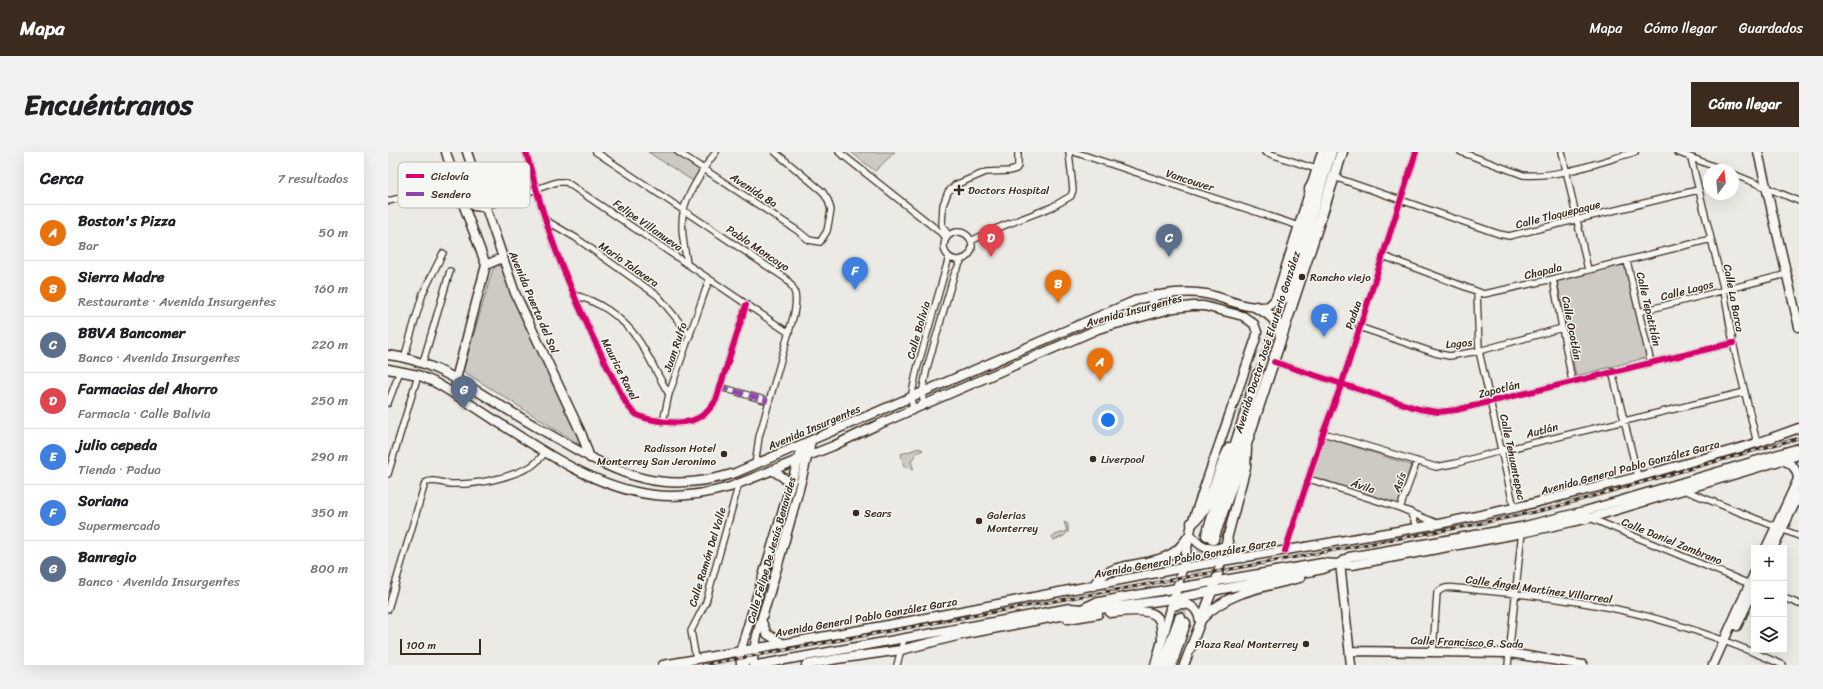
<!DOCTYPE html>
<html lang="es">
<meta charset="utf-8">
<style>
body{margin:0;font-family:Sriracha,sans-serif;background:#f2f2f2;color:#202124}
.controls{position:absolute;right:12px;bottom:12px;display:grid;overflow:hidden;border-radius:0px;box-shadow:0 4px 16px #0002}
.controls button{width:36px;height:36px;display:grid;place-items:center;padding:0;border:0;border-bottom:1px solid #e0e0e0;background:#fff;color:#202124;font:20px sans-serif}
.compass{position:absolute;left:1315px;top:12px;width:36px;height:36px;border-radius:50%;background:#fff;box-shadow:0 4px 16px #0002;rotate:15deg}
.scale{position:absolute;left:12px;bottom:10px;width:81px;box-sizing:border-box;padding-left:4px;border:2px solid #3b2a1e;border-top:0;font-size:11px;line-height:14px;white-space:nowrap;color:#3b2a1e;-webkit-text-stroke:3px #f6f6f2;paint-order:stroke}
.you{position:absolute;left:720px;top:268px;width:14px;height:14px;margin:-10px;border:3px solid #fff;border-radius:50%;background:#1a73e8;box-shadow:0 0 0 6px #1a73e833}
.badge{display:grid;place-items:center;width:26px;height:26px;border-radius:50%;background:#3b2a1e;color:#fff;font-size:13px;font-weight:700}
.pin{position:absolute;translate:-50% -33px;filter:drop-shadow(0 1px 2px #0008)}
.pin::after{content:'';position:absolute;top:21px;width:14px;height:12px;background:inherit;clip-path:polygon(0 0,100% 0,50% 100%)}
.list{margin:0;padding:0;list-style:none}
h2{display:flex;justify-content:space-between;align-items:center;height:52px;margin:0;padding:0 16px;font-size:17px}
h2 small{font-size:13px;font-weight:400;color:#757577}
.list li{display:grid;grid-template-columns:26px 1fr auto;gap:12px;align-items:center;box-sizing:border-box;height:56px;padding:0 16px;border-top:1px solid #e0e0e0}
.list b{display:block;font-size:15px;white-space:nowrap}
.list p{margin:0;font-size:13px;white-space:nowrap;color:#757577}
.list em{font-size:13px;font-style:normal;color:#757577}
.icon{flex:none;width:22px;height:22px;fill:none;stroke:currentColor;stroke-width:2;stroke-linecap:round;stroke-linejoin:round}
.map{position:relative;flex:none;width:1411px;height:513px;overflow:hidden;border-radius:0px}
header{display:flex;align-items:center;gap:24px;box-sizing:border-box;height:56px;padding:0 20px;background:#3b2a1e;color:#fff}
header strong{font-size:19px}
nav{display:flex;gap:22px;margin-inline-start:auto;font-size:14px}
.intro{display:flex;align-items:center;justify-content:space-between;box-sizing:border-box;height:96px;padding:0 24px}
h1{margin:0;font-size:28px}
.button{padding:10px 18px;border-radius:0px;background:#3b2a1e;color:#fff;font-size:14px;font-weight:700}
main{display:flex;gap:24px;padding:0 24px}
aside{flex:1;background:#fff;border-radius:0px;box-shadow:0 4px 16px #0002}
.map>svg:first-child{display:block}
.green{fill:#cdcac4;stroke:#847a71}
.lines{fill:none;stroke-linecap:round;stroke-linejoin:round}
.highway-tunnel{stroke:#c8c4bd;stroke-width:10;stroke-dasharray:10 5;stroke-linecap:butt}
.street-casing{stroke:#3b2a1e;stroke-width:8}
.secondary-casing{stroke:#3b2a1e;stroke-width:11}
.primary-casing{stroke:#3b2a1e;stroke-width:11}
.highway-casing{stroke:#3b2a1e;stroke-width:13}
.street{stroke:#f6f6f2;stroke-width:5.5}
.secondary{stroke:#f6f6f2;stroke-width:8}
.primary{stroke:#f6f6f2;stroke-width:8}
.highway{stroke:#f6f6f2;stroke-width:10}
.rail-casing{stroke:#3b2a1e;stroke-width:3}
.rail{stroke:#f6f6f2;stroke-width:1.5;stroke-dasharray:4.5;stroke-linecap:butt}
.quiet{stroke:#8e44ad;stroke-width:5;stroke-dasharray:10 5;stroke-linecap:butt}
.cycleway-casing{stroke:#f6f6f2;stroke-width:8}
.cycleway{stroke:#d6006c;stroke-width:6}
.poi-dot{fill:#3b2a1e;stroke:#f6f6f2;stroke-width:1.5}
.labels{text-anchor:middle;stroke-width:3;stroke-linejoin:round;paint-order:stroke}
.street-label{font-size:11px;fill:#3b2a1e;stroke:#f6f6f2}
.poi-label{font-size:11px;fill:#3b2a1e;stroke:#f6f6f2;text-anchor:start}
.key{fill:#f6f6f2;stroke:#beb9b2;stroke-width:1}
.key-label{font-size:11px;fill:#3b2a1e}
</style>
<header>
<strong>Mapa</strong>
<nav><a>Mapa</a><a>Cómo llegar</a><a>Guardados</a></nav>
</header>
<div class="intro"><h1>Encuéntranos</h1><a class="button">Cómo llegar</a></div>
<main>
<aside>
<h2>Cerca<small>7 resultados</small></h2>
<ul class="list">
<li><span class="badge" style="background:#e8710a">A</span><div><b>Boston's Pizza</b><p>Bar</p></div><em>50 m</em></li>
<li><span class="badge" style="background:#e8710a">B</span><div><b>Sierra Madre</b><p>Restaurante · Avenida Insurgentes</p></div><em>160 m</em></li>
<li><span class="badge" style="background:#5c6f8a">C</span><div><b>BBVA Bancomer</b><p>Banco · Avenida Insurgentes</p></div><em>220 m</em></li>
<li><span class="badge" style="background:#e0444e">D</span><div><b>Farmacias del Ahorro</b><p>Farmacia · Calle Bolivia</p></div><em>250 m</em></li>
<li><span class="badge" style="background:#3f7fe0">E</span><div><b>julio cepeda</b><p>Tienda · Padua</p></div><em>290 m</em></li>
<li><span class="badge" style="background:#3f7fe0">F</span><div><b>Soriana</b><p>Supermercado</p></div><em>350 m</em></li>
<li><span class="badge" style="background:#5c6f8a">G</span><div><b>Banregio</b><p>Banco · Avenida Insurgentes</p></div><em>800 m</em></li>
</ul>
</aside>
<div class="map">
<svg width="1411" height="513" viewBox="0 0 1411 513">
<rect width="100%" height="100%" fill="#ebeae5"/>
<filter id="ink" filterUnits="userSpaceOnUse"><feTurbulence type="fractalNoise" baseFrequency=".025" numOctaves="2"/><feDisplacementMap in="SourceGraphic" scale="8" xChannelSelector="R" yChannelSelector="G"/><feConvolveMatrix kernelMatrix="1 2 1 2 8 2 1 2 1" color-interpolation-filters="sRGB"/></filter>
<g filter="url(#ink)">
<!-- green -->
<path class="green" d="M260 0H286L313 18 305 29Z
M463 0H507L487 19Z
M1238 111 1260 205 1188 224 1169 128Z
M110 113 115 117 189 277 194 294 75 219 105 117Z
M937 285 1023 313 1010 352 923 327Z
M531 296 535 298 528 301 523 310 526 318 516 314 513 302Z
M676 370 680 372V380L676 384 666 388 664 384 679 379Z"/>
<g class="lines">
<!-- highway-tunnel -->
<path class="highway-tunnel" d="M870 222 896 146
M792 466 819 385"/>
<!-- street casing -->
<g class="street-casing">
<path id="street" d="M138 0C149 40 160 81 176 119 194 164 215 208 238 251 246 265 257 267 272 269 295 273 315 271 328 248L358 153
M208 0 397 126C409 137 409 147 406 162L371 285 367 313
M290 0 410 79 421 88 432 90 439 79 443 58 440 48 434 39 387 0
M451 0 557 84
M686 0 911 74
M877 0 928 17
M1073 0 1135 23C1172 26 1212 10 1247 0
M1174 0 1200 118
M1289 0 1335 18
M1303 6 1336 139 1345 191 1369 291
M1345 22 1411 49
M946 25 1111 82 1121 84 1310 38
M0 49 68 33
M96 55 169 30H178L401 181
M159 69 188 86 270 144 302 183
M556 94a14 14 0 1 1 28 0a14 14 0 1 1-28 0Z
M560 83 554 73 555 53 560 40 567 33 598 20 622 19 628 17 630 14V0
M583 89 607 77 664 55 683 44 685 38 681 0
M995 104 1096 142 1165 127 1323 87
M1239 109 1263 211
M299 112C297 96 292 79 295 62 296 47 318 12 328 0
M1165 127 1184 229
M1089 140 1091 199 1126 356
M186 143C199 146 209 151 220 158 256 183 259 207 281 242
M1251 160 1399 122
M971 175 1047 201 1061 204 1091 199 1174 176
M16 206 35 141 55 101
M35 210 62 119
M886 210 1031 257 1050 260 1068 258 1345 191
M1224 219 1250 325
M332 235 380 249
M0 251 12 219
M536 253 534 242 539 216 566 123 574 107
M525 257 523 246 529 217 561 105
M275 270 281 242 321 128
M935 281 1048 315 1069 311 1112 299 1357 240
M0 322 30 223
M921 327 1012 356 1051 372
M1296 338 1411 384
M1012 356 1029 309
M1022 360 1029 375
M1202 366 1364 433
M897 399 935 281 954 231 1028 0
M1396 446 1411 452
M0 457 37 331C45 326 56 332 64 332 89 333 120 326 142 315 149 311 153 305 158 300
M1045 499 1049 441C1055 435 1060 435 1068 436 1122 441 1176 446 1228 457 1286 469 1341 489 1395 513
M308 507 303 479 318 450 351 331
M509 513 516 486
M1120 513 1134 379"/>
</g>
<!-- secondary casing -->
<g class="secondary-casing">
<path id="secondary" d="M58 0 68 33 98 113 68 227V242
M79 0 127 141 194 283 202 306
M1370 0 1411 175
M64 19C77 28 76 43 86 54L96 55
M98 113 114 106
M766 161 763 153 768 143
M0 203C35 207 64 224 94 242 121 259 148 275 175 290 235 325 277 343 347 321L751 147C773 142 796 138 818 142 838 146 861 159 881 154L887 148 890 140 934 0
M0 217 30 223 46 230C114 268 188 334 266 343 292 346 317 342 342 335L445 294 487 274 710 177 786 156 805 154H816L855 164 866 172 869 180 868 186 804 371 796 411 767 513
M384 318 396 326 402 334
M802 382C811 394 822 401 836 394
M1378 396 1411 325
M1385 396 1411 343
M952 411 963 513
M783 455C798 448 809 453 812 469
M1349 474 1366 437
M962 499 1121 501 1195 513
M353 513 352 500 415 292
M365 513C365 487 377 458 384 433 398 385 412 337 423 289
M796 513 828 429 858 315 859 296
M1325 513 1366 422"/>
</g>
<!-- primary casing -->
<g class="primary-casing">
<path id="primary" d="M1391 308C1402 309 1409 316 1410 327
M839 385 842 399 855 406
M705 434C723 406 758 417 783 402 791 398 797 389 802 382
M722 461C733 460 763 455 770 466 774 471 773 481 774 487
M680 467 710 462
M814 467C840 439 877 435 912 426
M374 470 379 482 394 491
M275 513 517 470 794 416 1051 372 1126 356 1250 325 1369 291 1411 276
M355 513 367 497
M369 513 682 456 705 458 785 447 935 417 952 411 961 405 1133 375 1197 359 1411 296
M418 513 449 507 513 498 573 483 683 462 706 451 737 445 934 411 964 413 1134 381 1202 366 1411 303"/>
</g>
<!-- highway casing -->
<g class="highway-casing">
<path id="highway" d="M922 37 930 23
M896 146 943 0
M868 155C883 162 890 168 893 185
M804 371C825 353 829 320 842 296
M819 383 870 222
M825 387 859 289 954 0
M775 513 792 466
M783 513 797 471"/>
</g>
<!-- street -->
<use href="#street" class="street"/>
<!-- secondary -->
<use href="#secondary" class="secondary"/>
<!-- primary -->
<use href="#primary" class="primary"/>
<!-- highway -->
<use href="#highway" class="highway"/>
<!-- rail casing -->
<g class="rail-casing">
<path id="rail" d="M315 513 1085 373 1160 357 1411 286"/>
</g>
<!-- rail -->
<use href="#rail" class="rail"/>
<!-- quiet -->
<path class="quiet" d="M332 235 380 249"/>
<!-- cycleway casing -->
<g class="cycleway-casing">
<path id="cycleway" d="M138 0C149 40 160 81 176 119 194 164 215 208 238 251 246 265 257 267 272 269 295 273 315 271 328 248L358 153
M886 210 1031 257 1050 260 1068 258 1345 191
M897 399 935 281 954 231 1028 0"/>
</g>
<!-- cycleway -->
<use href="#cycleway" class="cycleway"/>
</g>
</g>
<!-- markers -->
<g class="poi-dot">
<path d="M569 32h4v4h4v4h-4v4h-4v-4h-4v-4h4z"/>
<circle cx="914" cy="125" r="4"/>
<circle cx="336" cy="302" r="4"/>
<circle cx="705" cy="307" r="4"/>
<circle cx="468" cy="361" r="4"/>
<circle cx="591" cy="369" r="4"/>
<circle cx="918" cy="492" r="4"/>
</g>
<g class="labels">
<!-- street labels -->
<g class="street-label">
<text transform="translate(802 28) rotate(18)" y="4">Vancouver</text>
<text transform="translate(366 38) rotate(33)" y="4">Avenida 8a</text>
<text transform="translate(1170 62) rotate(-14)" y="4">Calle Tlaquepaque</text>
<text transform="translate(260 73) rotate(35)" y="4">Felipe Villanueva</text>
<text transform="translate(370 96) rotate(34)" y="4">Pablo Moncayo</text>
<text transform="translate(241 112) rotate(35)" y="4">Mario Talavera</text>
<text transform="translate(1155 119) rotate(-13)" y="4">Chapala</text>
<text transform="translate(1299 138) rotate(-14)" y="4">Calle Lagos</text>
<text transform="translate(1346 146) rotate(79)" y="4">Calle La Barca</text>
<text transform="translate(146 150) rotate(67)" y="4">Avenida Puerta del Sol</text>
<text transform="translate(1261 157) rotate(77)" y="4">Calle Tepatitlán</text>
<text transform="translate(746 158) rotate(-15)" y="4">Avenida Insurgentes</text>
<text transform="translate(965 163) rotate(-72)" y="4">Padua</text>
<text transform="translate(1184 176) rotate(79)" y="4">Calle Ocotlán</text>
<text transform="translate(530 178) rotate(-74)" y="4">Calle Bolivia</text>
<text transform="translate(879 190) rotate(-72)" y="4">Avenida Doctor José Eleuterio González</text>
<text transform="translate(1071 191) rotate(-5)" y="4">Lagos</text>
<text transform="translate(287 195) rotate(-71)" y="4">Juan Rulfo</text>
<text transform="translate(232 217) rotate(63)" y="4">Maurice Ravel</text>
<text transform="translate(1111 237) rotate(-14)" y="4">Zapotlán</text>
<text transform="translate(426 275) rotate(-23)" y="4">Avenida Insurgentes</text>
<text transform="translate(1154 278) rotate(-14)" y="4">Autlán</text>
<text transform="translate(1125 305) rotate(78)" y="4">Calle Tehuantepec</text>
<text transform="translate(1242 315) rotate(-15)" y="4">Avenida General Pablo González Garza</text>
<text transform="translate(1011 330) rotate(-70)" y="4">Asís</text>
<text transform="translate(975 334) rotate(18)" y="4">Ávila</text>
<text transform="translate(1284 389) rotate(22)" y="4">Calle Daniel Zambrano</text>
<text transform="translate(383 398) rotate(-74)" y="4">Calle Felipe De Jesús Benavides</text>
<text transform="translate(319 405) rotate(-73)" y="4">Calle Ramón Del Valle</text>
<text transform="translate(797 406) rotate(-10)" y="4">Avenida General Pablo González Garza</text>
<text transform="translate(1151 437) rotate(8)" y="4">Calle Ángel Martínez Villarreal</text>
<text transform="translate(478 465) rotate(-10)" y="4">Avenida General Pablo González Garza</text>
<text transform="translate(1079 490) rotate(2)" y="4">Calle Francisco G. Sada</text>
</g>
<!-- poi labels -->
<g class="poi-label">
<text x="580" y="42">Doctors Hospital</text>
<text x="922" y="129">Rancho viejo</text>
<text x="328" y="300" text-anchor="end">Radisson Hotel<tspan x="328" dy="13">Monterrey San Jeronimo</tspan></text>
<text x="713" y="311">Liverpool</text>
<text x="476" y="365">Sears</text>
<text x="599" y="367">Galerias<tspan x="599" dy="13">Monterrey</tspan></text>
<text x="910" y="496" text-anchor="end">Plaza Real Monterrey</text>
</g>
</g>
<!-- legend -->
<rect x="10" y="10" width="132" height="46" rx="6" class="key"/>
<rect x="18" y="22" width="18" height="4" fill="#d6006c"/>
<rect x="18" y="40" width="18" height="4" fill="#8e44ad"/>
<g class="key-label">
<text x="43" y="28">Ciclovía</text>
<text x="43" y="46">Sendero</text>
</g>
</svg>
<div class="controls">
<button>+</button>
<button>−</button>
<button><svg class="icon" aria-label="layers" viewBox="0 0 24 24"><path d="M12 4l9 5-9 5-9-5zM3 14l9 5 9-5"/></svg></button>
</div>
<svg class="compass" viewBox="-18 -18 36 36"><path d="M0-13l5 13h-10z" fill="#e53935"/><path d="M0 13l5-13h-10z" fill="#757577"/></svg>
<div class="scale">100 m</div>
<div class="you"></div>
<div class="pin badge" style="left:712px;top:229px;background:#e8710a">A</div>
<div class="pin badge" style="left:670px;top:151px;background:#e8710a">B</div>
<div class="pin badge" style="left:781px;top:105px;background:#5c6f8a">C</div>
<div class="pin badge" style="left:603px;top:105px;background:#e0444e">D</div>
<div class="pin badge" style="left:936px;top:185px;background:#3f7fe0">E</div>
<div class="pin badge" style="left:467px;top:138px;background:#3f7fe0">F</div>
<div class="pin badge" style="left:76px;top:257px;background:#5c6f8a">G</div>
</div>
</main>
